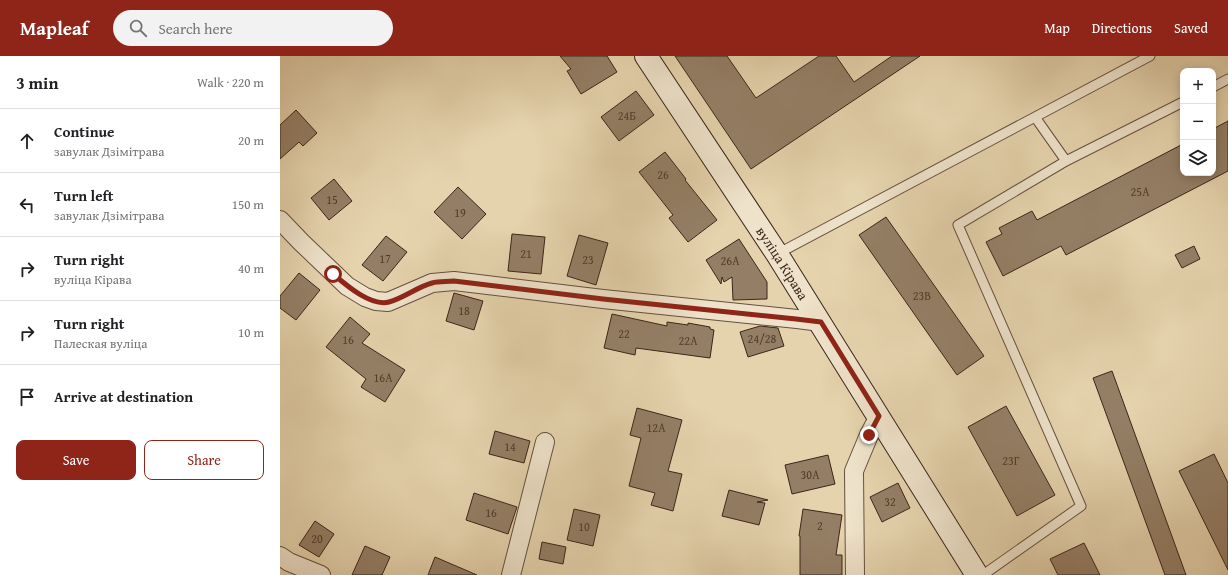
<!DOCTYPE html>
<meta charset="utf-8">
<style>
body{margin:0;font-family:"Gentium Book Plus",serif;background:#f2f2f2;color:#202124}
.controls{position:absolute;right:12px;top:12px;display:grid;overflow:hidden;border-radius:8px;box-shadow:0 2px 10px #0003}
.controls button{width:36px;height:36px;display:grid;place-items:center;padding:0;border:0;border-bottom:1px solid #e0e0e0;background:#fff;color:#202124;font:20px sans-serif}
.stop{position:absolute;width:12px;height:12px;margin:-9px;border:3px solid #8f2418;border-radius:50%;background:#fff}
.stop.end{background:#8f2418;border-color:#fff;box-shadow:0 1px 4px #0008}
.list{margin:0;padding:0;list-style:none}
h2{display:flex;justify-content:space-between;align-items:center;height:52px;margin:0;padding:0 16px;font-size:17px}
h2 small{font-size:13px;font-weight:400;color:#757577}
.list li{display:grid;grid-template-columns:26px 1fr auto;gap:12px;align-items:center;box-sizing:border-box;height:64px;padding:0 16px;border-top:1px solid #e0e0e0}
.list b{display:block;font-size:15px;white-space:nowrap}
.list p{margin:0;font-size:13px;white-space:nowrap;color:#757577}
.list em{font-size:13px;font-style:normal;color:#757577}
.actions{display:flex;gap:8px;padding:12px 16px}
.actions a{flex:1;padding:9px 0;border:1px solid #8f2418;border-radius:8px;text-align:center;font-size:14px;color:#8f2418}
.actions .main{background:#8f2418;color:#fff}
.icon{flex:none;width:22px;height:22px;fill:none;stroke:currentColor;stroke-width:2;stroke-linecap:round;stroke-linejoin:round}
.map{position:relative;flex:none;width:948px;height:519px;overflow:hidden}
header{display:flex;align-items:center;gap:24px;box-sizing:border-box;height:56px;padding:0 20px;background:#8f2418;color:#fff}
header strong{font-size:19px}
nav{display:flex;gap:22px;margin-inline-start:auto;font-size:14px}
.search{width:280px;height:36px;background:#f2f2f2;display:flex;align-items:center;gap:10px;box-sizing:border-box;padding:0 14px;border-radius:22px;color:#757577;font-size:15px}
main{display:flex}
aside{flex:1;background:#fff}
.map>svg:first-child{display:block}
.building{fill:#947f66;stroke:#3c2519}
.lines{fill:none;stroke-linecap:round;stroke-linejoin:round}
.lane-casing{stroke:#66503e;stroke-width:11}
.street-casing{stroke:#66503e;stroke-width:20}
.secondary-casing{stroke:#3c2519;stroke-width:24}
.lane{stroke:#eee2ca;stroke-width:9}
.street{stroke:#eee2ca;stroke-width:18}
.secondary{stroke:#eee2ca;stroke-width:22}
.route{stroke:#8f2418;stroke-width:5}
.labels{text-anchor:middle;stroke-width:4;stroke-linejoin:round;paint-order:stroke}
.number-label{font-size:12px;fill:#523c2c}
.street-label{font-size:14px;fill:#3c2519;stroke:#eee2ca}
</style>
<header>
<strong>Mapleaf</strong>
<div class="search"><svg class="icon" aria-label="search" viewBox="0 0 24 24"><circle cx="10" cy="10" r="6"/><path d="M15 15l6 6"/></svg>Search here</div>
<nav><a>Map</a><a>Directions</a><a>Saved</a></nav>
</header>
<main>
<aside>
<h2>3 min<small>Walk · 220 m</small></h2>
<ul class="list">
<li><svg class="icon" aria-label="ahead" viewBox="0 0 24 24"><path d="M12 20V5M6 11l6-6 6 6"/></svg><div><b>Continue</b><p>завулак Дзімітрава</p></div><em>20 m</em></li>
<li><svg class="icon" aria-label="left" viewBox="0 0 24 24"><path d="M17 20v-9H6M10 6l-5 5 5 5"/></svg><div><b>Turn left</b><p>завулак Дзімітрава</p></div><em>150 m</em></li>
<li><svg class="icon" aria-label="right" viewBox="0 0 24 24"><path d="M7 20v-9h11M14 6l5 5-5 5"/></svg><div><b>Turn right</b><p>вуліца Кірава</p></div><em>40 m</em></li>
<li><svg class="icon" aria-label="right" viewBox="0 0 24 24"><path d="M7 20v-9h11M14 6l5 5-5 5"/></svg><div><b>Turn right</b><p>Палеская вуліца</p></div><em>10 m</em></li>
<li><svg class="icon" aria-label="arrive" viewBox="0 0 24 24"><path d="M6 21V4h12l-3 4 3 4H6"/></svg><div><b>Arrive at destination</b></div></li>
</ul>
<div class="actions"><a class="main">Save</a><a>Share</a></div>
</aside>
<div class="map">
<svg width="948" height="519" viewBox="0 0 948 519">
<rect width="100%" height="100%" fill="#e5d3ad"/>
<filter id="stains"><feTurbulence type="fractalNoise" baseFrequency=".005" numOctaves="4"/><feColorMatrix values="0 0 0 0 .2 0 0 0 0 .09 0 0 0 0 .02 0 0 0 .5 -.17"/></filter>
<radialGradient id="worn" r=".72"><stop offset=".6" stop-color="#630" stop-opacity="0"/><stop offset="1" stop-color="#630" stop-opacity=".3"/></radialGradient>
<!-- building -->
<path class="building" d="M280 0H327L337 16 301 38 287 15 291 13Z
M395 0H447L476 42 539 0H556L574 26 612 0H640L471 113Z
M356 35 374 59 339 85 321 61Z
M16 54 37 77 23 90 19 86 0 103V69Z
M948 65V115L786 199 781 190 723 220 706 186 722 178 719 172 752 155 757 164 903 88V117H933V73Z
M385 96 406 123 405 124 437 164 408 186 389 162 393 159 359 116Z
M54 123 72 145 49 164 31 142Z
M178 131 206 158 182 183 154 156Z
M606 161 704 300 677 319 579 179Z
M232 178 265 181 261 218 228 215Z
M299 179 328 187 316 229 287 220Z
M106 180 127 196 103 225 82 209Z
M459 183 487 226V243L453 244 452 221 444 226 442 221 441 228 426 204Z
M914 190 920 203 902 212 895 199Z
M19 217 40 234 16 264 0 252V240Z
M174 237 203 245 194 274 166 265Z
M332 258 387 270V266L408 269V267L430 271V273L434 274 430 302 356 292 355 299 324 292Z
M70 261 90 278 82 287 125 314 105 346 81 331 86 323 46 291Z
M480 270 498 272 504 290 468 301 460 276Z
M832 315 873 428 906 519H885L813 322Z
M726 350 775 439 737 460 688 371Z
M357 352 402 364 388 415 402 418 393 455 371 449 375 437 349 430 361 382 350 379Z
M215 375 250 385 244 407 209 398Z
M934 398 948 427V514L899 415Z
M548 399 555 428 512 438 505 409Z
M618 427 630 452 602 466 590 441Z
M449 434 488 444 477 446 485 447 479 469 442 460Z
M194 437 237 451 228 478 186 464Z
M294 453 320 459 313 490 287 484Z
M523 453 562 459 556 499H562V519H520V480H519Z
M35 465 54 478 39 501 19 489Z
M262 486 286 491 283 508 259 503Z
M804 487 820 519H778L770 503Z
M85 490 110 501 102 519H72Z
M155 501 197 519H148Z"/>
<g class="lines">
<!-- lane casing -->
<g class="lane-casing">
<path id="lane" d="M933 31 948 23
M755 61 786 105 903 46
M497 198 870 0
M703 519 801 450 678 169 786 105"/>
</g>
<!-- street casing -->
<g class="street-casing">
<path id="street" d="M0 164 21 186 67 230 85 241 96 245 108 246 152 227 174 225 323 243 517 263 541 266
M0 500 9 506 41 519
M231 519 265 386
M575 519 574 415 589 379 599 360"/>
</g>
<!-- secondary casing -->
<g class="secondary-casing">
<g id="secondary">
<path id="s1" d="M366 0 497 198 697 519"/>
</g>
</g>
<!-- lane -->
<use href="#lane" class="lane"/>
<!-- street -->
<use href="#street" class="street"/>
<!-- secondary -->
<use href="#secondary" class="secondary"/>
</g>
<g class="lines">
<!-- route -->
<path class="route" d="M53 218C66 229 91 251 109 246 124 242 137 231 152 227 159 225 167 226 174 225L323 243 516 263 541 266 599 360 589 379"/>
</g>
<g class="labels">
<!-- number labels -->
<g class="number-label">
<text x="347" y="64">24Б</text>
<text x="383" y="123">26</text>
<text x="860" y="140">25А</text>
<text x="52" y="148">15</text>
<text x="180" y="161">19</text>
<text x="246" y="202">21</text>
<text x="105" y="207">17</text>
<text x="308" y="208">23</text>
<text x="450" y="209">26А</text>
<text x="642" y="244">23В</text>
<text x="184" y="259">18</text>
<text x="344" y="282">22</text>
<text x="482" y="287">24/28</text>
<text x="68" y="288">16</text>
<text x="408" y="289">22А</text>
<text x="103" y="326">16А</text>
<text x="376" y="376">12А</text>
<text x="230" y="395">14</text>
<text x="731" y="409">23Г</text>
<text x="530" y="423">30А</text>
<text x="610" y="450">32</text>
<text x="211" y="461">16</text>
<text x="540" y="474">2</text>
<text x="304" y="475">10</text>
<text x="37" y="487">20</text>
</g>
<!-- street labels -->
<g class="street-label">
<text dy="5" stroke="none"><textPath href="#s1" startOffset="248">вуліца Кірава</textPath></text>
</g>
</g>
<rect width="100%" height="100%" filter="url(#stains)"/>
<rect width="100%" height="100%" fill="url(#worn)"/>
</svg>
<div class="controls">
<button>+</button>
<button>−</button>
<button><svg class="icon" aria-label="layers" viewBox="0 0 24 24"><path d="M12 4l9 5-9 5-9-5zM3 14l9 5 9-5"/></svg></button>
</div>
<div class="stop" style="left:53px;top:218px"></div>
<div class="stop end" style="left:589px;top:379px"></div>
</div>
</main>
